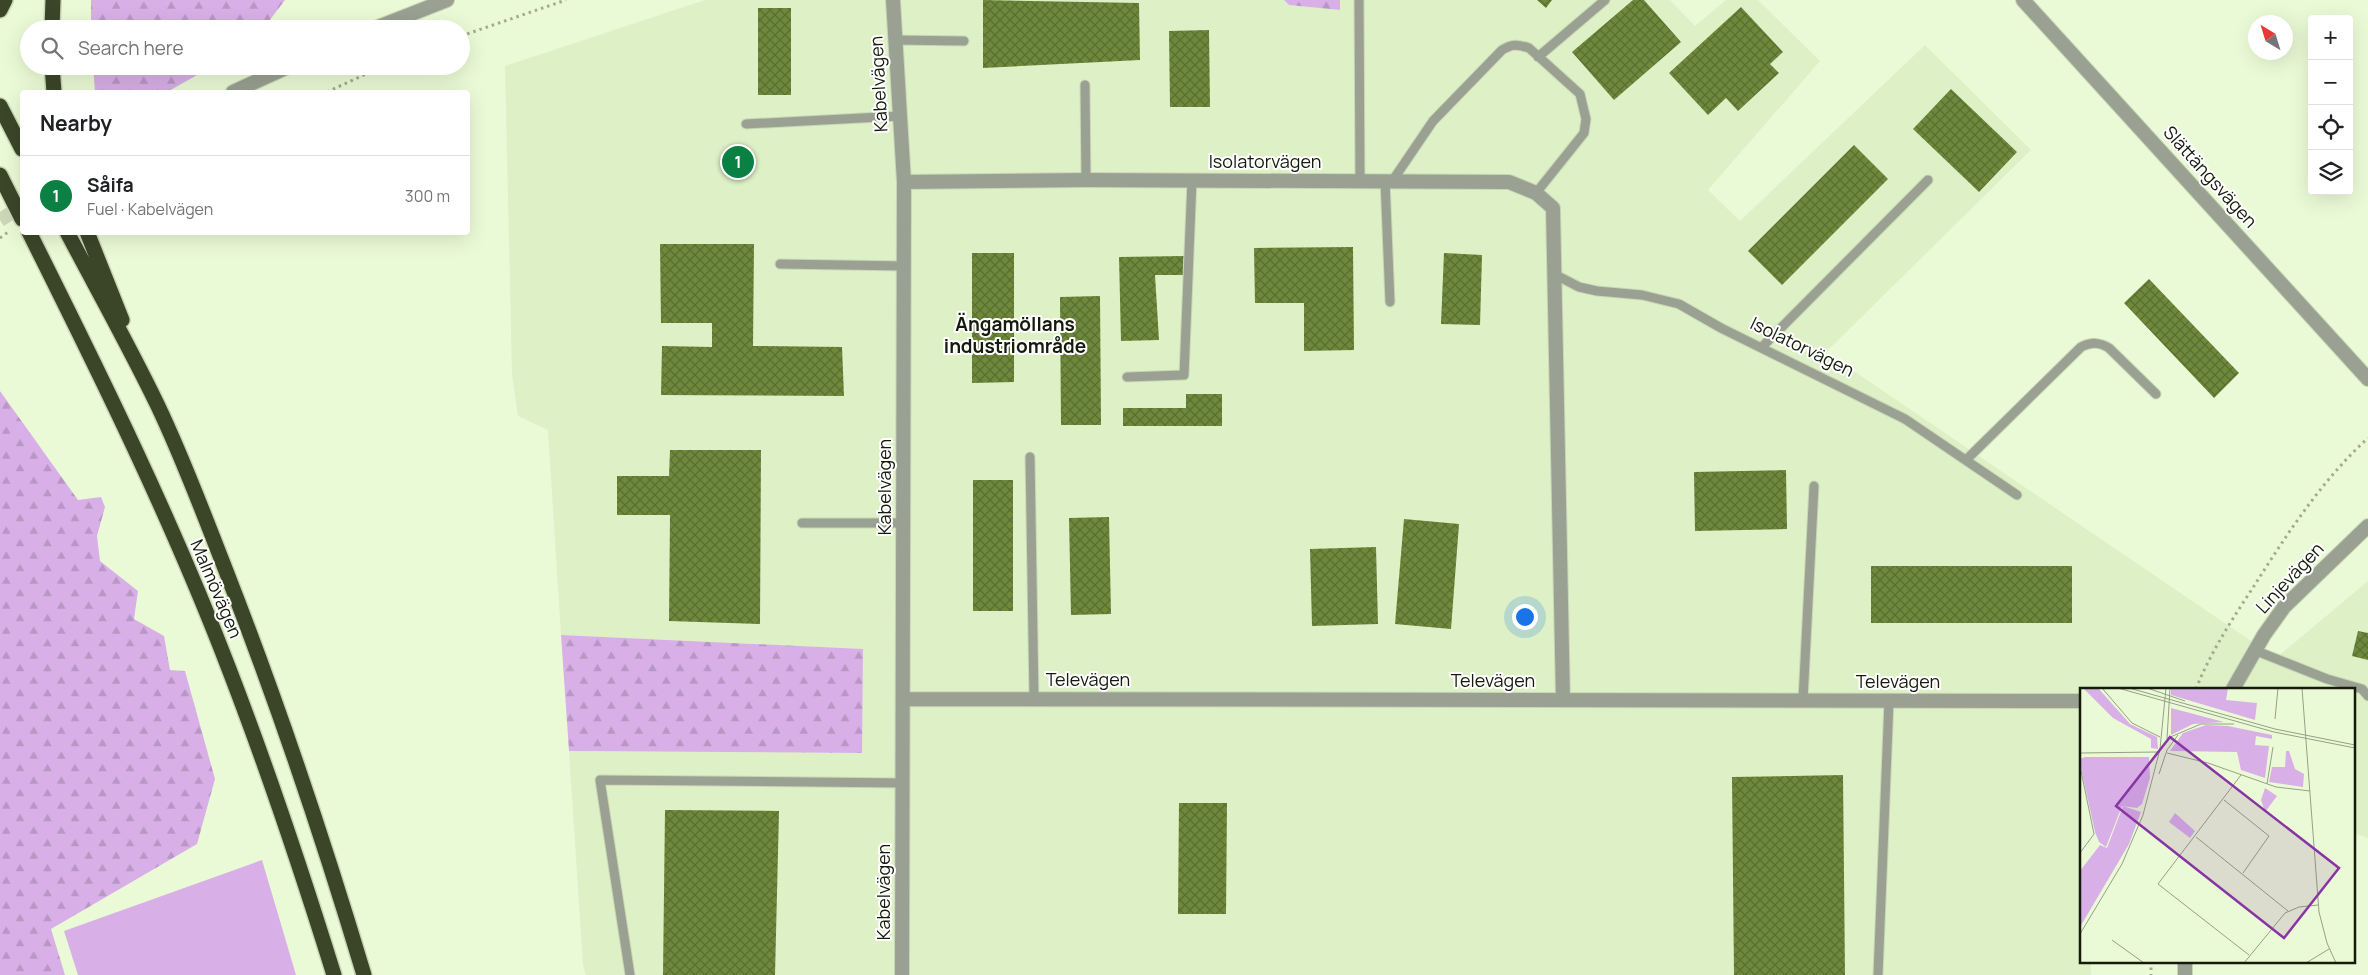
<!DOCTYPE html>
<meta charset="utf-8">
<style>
body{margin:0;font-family:Manrope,sans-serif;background:#f2f2f2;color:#202124}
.controls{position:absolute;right:15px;top:15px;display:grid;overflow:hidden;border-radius:5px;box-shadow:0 5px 20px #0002}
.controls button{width:45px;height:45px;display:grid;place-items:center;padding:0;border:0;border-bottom:1px solid #e0e0e0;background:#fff;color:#202124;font:25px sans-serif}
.compass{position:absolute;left:2248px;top:15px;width:45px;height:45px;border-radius:50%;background:#fff;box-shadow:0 5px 20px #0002;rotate:322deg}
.you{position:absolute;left:1524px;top:616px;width:18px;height:18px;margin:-12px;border:4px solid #fff;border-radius:50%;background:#1a73e8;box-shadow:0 0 0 8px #1a73e833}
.badge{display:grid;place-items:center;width:32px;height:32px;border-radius:50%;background:#0b8043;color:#fff;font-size:16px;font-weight:700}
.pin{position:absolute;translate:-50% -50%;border:2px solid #fff;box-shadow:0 1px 5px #0006}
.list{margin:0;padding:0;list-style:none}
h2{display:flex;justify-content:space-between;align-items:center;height:65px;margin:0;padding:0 20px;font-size:21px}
h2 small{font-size:16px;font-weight:400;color:#757577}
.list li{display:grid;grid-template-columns:32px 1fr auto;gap:15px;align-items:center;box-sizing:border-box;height:80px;padding:0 20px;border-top:1px solid #e0e0e0}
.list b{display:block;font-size:19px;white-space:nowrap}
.list p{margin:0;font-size:16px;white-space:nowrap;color:#757577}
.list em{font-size:16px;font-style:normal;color:#757577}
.icon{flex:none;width:28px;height:28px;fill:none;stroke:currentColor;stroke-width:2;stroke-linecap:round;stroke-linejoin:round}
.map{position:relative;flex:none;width:2368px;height:975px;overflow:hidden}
.search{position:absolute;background:#fff;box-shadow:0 5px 20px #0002;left:20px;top:20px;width:450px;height:55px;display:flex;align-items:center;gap:12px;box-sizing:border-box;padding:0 18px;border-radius:28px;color:#757577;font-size:19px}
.panel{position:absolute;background:#fff;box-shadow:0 5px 20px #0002;left:20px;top:90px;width:450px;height:145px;border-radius:5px}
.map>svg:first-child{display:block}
.built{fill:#def0c5}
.forest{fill:url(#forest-firs)}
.park{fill:#d8b0e7}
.building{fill:url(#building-cross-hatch)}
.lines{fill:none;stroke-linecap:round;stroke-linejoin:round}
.tertiary-tunnel{stroke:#cbd8b8;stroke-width:14;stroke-dasharray:14 7;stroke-linecap:butt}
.service-casing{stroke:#c9d6b6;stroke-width:11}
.minor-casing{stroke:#c9d6b6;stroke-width:16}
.tertiary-casing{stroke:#c9d6b6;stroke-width:16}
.motorway-casing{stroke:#c9d6b6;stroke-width:18}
.path{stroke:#a0ab8f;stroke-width:3;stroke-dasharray:2.5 4;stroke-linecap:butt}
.service{stroke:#9aa192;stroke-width:9}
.minor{stroke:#9aa192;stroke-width:14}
.tertiary{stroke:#9aa192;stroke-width:14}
.motorway{stroke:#3b4629;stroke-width:15}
.labels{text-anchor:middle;stroke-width:4;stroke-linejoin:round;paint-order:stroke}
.street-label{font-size:18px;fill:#151a0d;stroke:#fff}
.neighbourhood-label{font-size:19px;font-weight:bold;fill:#151a0d;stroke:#fff}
.inset-road{fill:none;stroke:#95a086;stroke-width:1}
.view{fill:#8835a4;fill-opacity:0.15;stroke:#8835a4;stroke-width:2.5}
.inset-edge{fill:none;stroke:#151a0d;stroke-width:2.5}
</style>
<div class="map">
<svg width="2368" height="975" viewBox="0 0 2368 975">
<defs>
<pattern id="forest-firs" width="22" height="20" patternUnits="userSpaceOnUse" patternTransform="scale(1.25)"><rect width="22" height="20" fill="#d8b0e7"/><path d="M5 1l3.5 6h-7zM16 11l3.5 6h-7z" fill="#b897c5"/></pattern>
<pattern id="building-cross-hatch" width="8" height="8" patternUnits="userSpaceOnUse" patternTransform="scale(1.25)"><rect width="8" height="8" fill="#6e893c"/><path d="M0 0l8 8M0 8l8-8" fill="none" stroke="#596f31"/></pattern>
</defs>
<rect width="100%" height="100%" fill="#ebfad6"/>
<!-- built -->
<path class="built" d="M705 0H1284L1289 5 1340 10V0H1670L1695 26 1726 0H1758L1820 61 1708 190 1740 221 1925 45 2031 150 1826 352 2276 658 2368 581V838L2354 833V689H2082V961H2091V975H586L583 965 569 751 862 753V649L561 635 548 430 518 416 512 375 505 66Z"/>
<!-- forest -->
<path class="forest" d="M91 0H285L263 29H91Z
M1284 0H1340V10L1289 5Z
M93 66H213L167 92H95Z
M0 391 78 500 101 497 105 507 97 536 100 561 138 591 134 619 164 636 170 670 185 671 215 779 197 844 51 929 65 975H0Z
M561 635 863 649 862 753 569 751Z"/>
<!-- park -->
<path class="park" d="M262 860 296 975H78L64 931Z"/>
<!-- building -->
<path class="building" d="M983 0 1139 3 1140 60 983 68Z
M1537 0H1552L1546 8Z
M1633 0H1644L1681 42 1614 100 1572 52Z
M1741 7 1783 52 1770 64 1779 73 1738 111 1726 98 1708 115 1669 73Z
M758 8H791V95H758Z
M1209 30 1210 107H1170L1169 31Z
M1951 89 2017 152 1979 192 1913 129Z
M1854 145 1888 179 1782 285 1748 251Z
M660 244H754L753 346 842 347 844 396 661 395 662 346 712 347V323H661Z
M1353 247 1354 350 1304 351V303H1255L1254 248Z
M972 253H1014V382L972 383Z
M1444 253 1482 255 1480 325 1441 324Z
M1184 256 1183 275H1155L1159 340 1121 341 1119 257Z
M2149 279 2239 373 2214 398 2124 303Z
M1100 296 1101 425H1061L1060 297Z
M1186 394H1222V426H1123V408H1186Z
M670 450H761L760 624 669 621 670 515H617V476H669Z
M1786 470 1787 529 1695 531 1694 472Z
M973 480H1013V611H973Z
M1109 517 1111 614 1071 615 1069 518Z
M1404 519 1459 524 1451 629 1395 624Z
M1376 547 1378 624 1312 626 1310 549Z
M1871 566H2072V623H1871Z
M2358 631 2368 633V660L2352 656Z
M1843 775 1845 975H1734L1732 777Z
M1179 803H1227L1226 914H1178Z
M665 810 779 811 775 975H663Z"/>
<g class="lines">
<!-- tertiary-tunnel -->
<path class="tertiary-tunnel" d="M0 220 22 206"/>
<!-- service casing -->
<g class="service-casing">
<path id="service" d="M1359 0 1360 181
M895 40 964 41
M1538 57 1605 0
M1085 85 1086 180
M746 124 900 116
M1385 180 1390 302
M1393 180 1433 121 1502 50C1512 44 1517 44 1529 48L1580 94 1586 119 1584 133 1536 193
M780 264 904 266
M1554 274 1579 287 1597 291 1642 295 1679 304 1721 328 1905 419 2017 495
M1762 347 1928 180
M1127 377 1184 375 1192 180
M1030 457 1034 698
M1966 460 2081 347C2092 342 2099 342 2109 348L2156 394
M802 523H904
M2254 650 2327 679 2362 689 2368 696
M1803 700 1814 486
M630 975 600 780 904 783
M1878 975 1889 701"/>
</g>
<!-- minor casing -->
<g class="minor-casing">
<path id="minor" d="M893 0 904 182 902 975
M904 182 1086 180 1509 182 1536 193 1553 208 1563 700
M2233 689 2264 635 2284 607 2368 526
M904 699 2082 701
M2185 961V975"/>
</g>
<!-- tertiary casing -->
<g class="tertiary-casing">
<path id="tertiary" d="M2023 0 2368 379
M373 29 447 0
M233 92 290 66"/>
</g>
<!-- motorway casing -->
<g class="motorway-casing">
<path id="motorway" d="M0 10 5 0
M52 29 53 0
M52 66 54 92
M0 106 22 149
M0 175 22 219
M29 232C101 376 172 520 229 669 268 770 302 872 334 975
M67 232C97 289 129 346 157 404 183 458 204 515 226 571 278 704 323 838 364 975
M87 232 122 320"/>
</g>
<!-- path -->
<path class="path" d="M461 36 566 0
M327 92 383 66
M0 238 8 232
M2196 689C2210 653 2233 618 2254 586 2287 534 2322 480 2368 438
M2151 961V975"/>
<!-- service -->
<use href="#service" class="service"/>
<!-- minor -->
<use href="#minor" class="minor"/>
<!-- tertiary -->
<use href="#tertiary" class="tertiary"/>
<!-- motorway -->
<use href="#motorway" class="motorway"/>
</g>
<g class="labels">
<!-- street labels -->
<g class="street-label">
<text transform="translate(879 84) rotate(-93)" y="6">Kabelvägen</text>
<text x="1265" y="168">Isolatorvägen</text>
<text transform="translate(2210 177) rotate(48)" y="6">Slättängsvägen</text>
<text transform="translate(1802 347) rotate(26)" y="6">Isolatorvägen</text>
<text transform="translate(885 487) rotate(-90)" y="6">Kabelvägen</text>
<text transform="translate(2290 578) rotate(-47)" y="6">Linjevägen</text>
<text transform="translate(216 589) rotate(67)" y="6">Malmövägen</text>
<text x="1088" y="686">Televägen</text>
<text x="1493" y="687">Televägen</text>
<text x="1898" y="688">Televägen</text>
<text transform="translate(884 892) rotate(-90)" y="6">Kabelvägen</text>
</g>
<!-- neighbourhood labels -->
<g class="neighbourhood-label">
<text x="1015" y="331">Ängamöllans<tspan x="1015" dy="22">industriområde</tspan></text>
</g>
</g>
<!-- overview -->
<g transform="translate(2080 688)">
<rect width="275" height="275" fill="#ebfad6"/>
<path d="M3 0H18L50 36 77 49 78 61 71 60V51L33 30ZM91 0H148L146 12 177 15 175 32 91 7ZM91 20 144 34 113 36 91 47ZM206 63H209L215 81 224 86 223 99 189 94 192 79H205Z" fill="#d8b0e7"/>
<path d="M126 37 148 38 192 47V51L176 48 175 57 189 58 185 90 161 82 157 64 90 63 103 45ZM5 69H69L70 90 62 116 57 120 42 118 26 159 19 154 15 144 2 85 0 71ZM185 100 197 108 185 124 181 112ZM95 125 115 143 110 150 89 134Z" fill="#d8b0e7"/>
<path d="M43 118 61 124 49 156 0 239V183L20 157 27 160Z" fill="#d8b0e7"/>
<path class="inset-road" d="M22 0 52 35 80 49M38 0 194 44 275 60M49 0 195 41 275 57M67 0 105 13M222 0 239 224 247 255 256 275M195 31 198 0M88 50 121 36H154M87 51 90 0M0 65 78 64M87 65 128 75 196 99 230 103M0 78 14 146 0 165M79 86 87 62 98 47M161 87 78 196 169 267M187 96 193 59M144 112 189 148 163 185M116 149 208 223M0 246 42 176 63 127 80 61 86 0M32 252 64 275M164 275 205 225 219 219 238 217M226 275 249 261"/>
<path class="view" d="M90 49 259 180 204 250 36 118Z"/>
<rect width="275" height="275" class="inset-edge"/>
</g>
</svg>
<div class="controls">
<button>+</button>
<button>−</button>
<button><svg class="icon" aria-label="locate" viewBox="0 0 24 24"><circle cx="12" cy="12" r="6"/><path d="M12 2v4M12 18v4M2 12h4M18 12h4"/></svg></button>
<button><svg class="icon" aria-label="layers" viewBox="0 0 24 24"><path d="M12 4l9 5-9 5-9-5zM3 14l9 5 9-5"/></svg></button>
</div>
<svg class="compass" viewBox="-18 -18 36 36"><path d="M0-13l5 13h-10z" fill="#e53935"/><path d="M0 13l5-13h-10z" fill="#757577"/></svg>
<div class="you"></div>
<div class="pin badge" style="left:738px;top:162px">1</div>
<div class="search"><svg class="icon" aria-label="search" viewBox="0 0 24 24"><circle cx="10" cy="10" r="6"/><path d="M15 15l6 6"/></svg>Search here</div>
<section class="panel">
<h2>Nearby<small></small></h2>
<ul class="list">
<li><span class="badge">1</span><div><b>Såifa</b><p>Fuel · Kabelvägen</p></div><em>300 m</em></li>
</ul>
</section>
</div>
